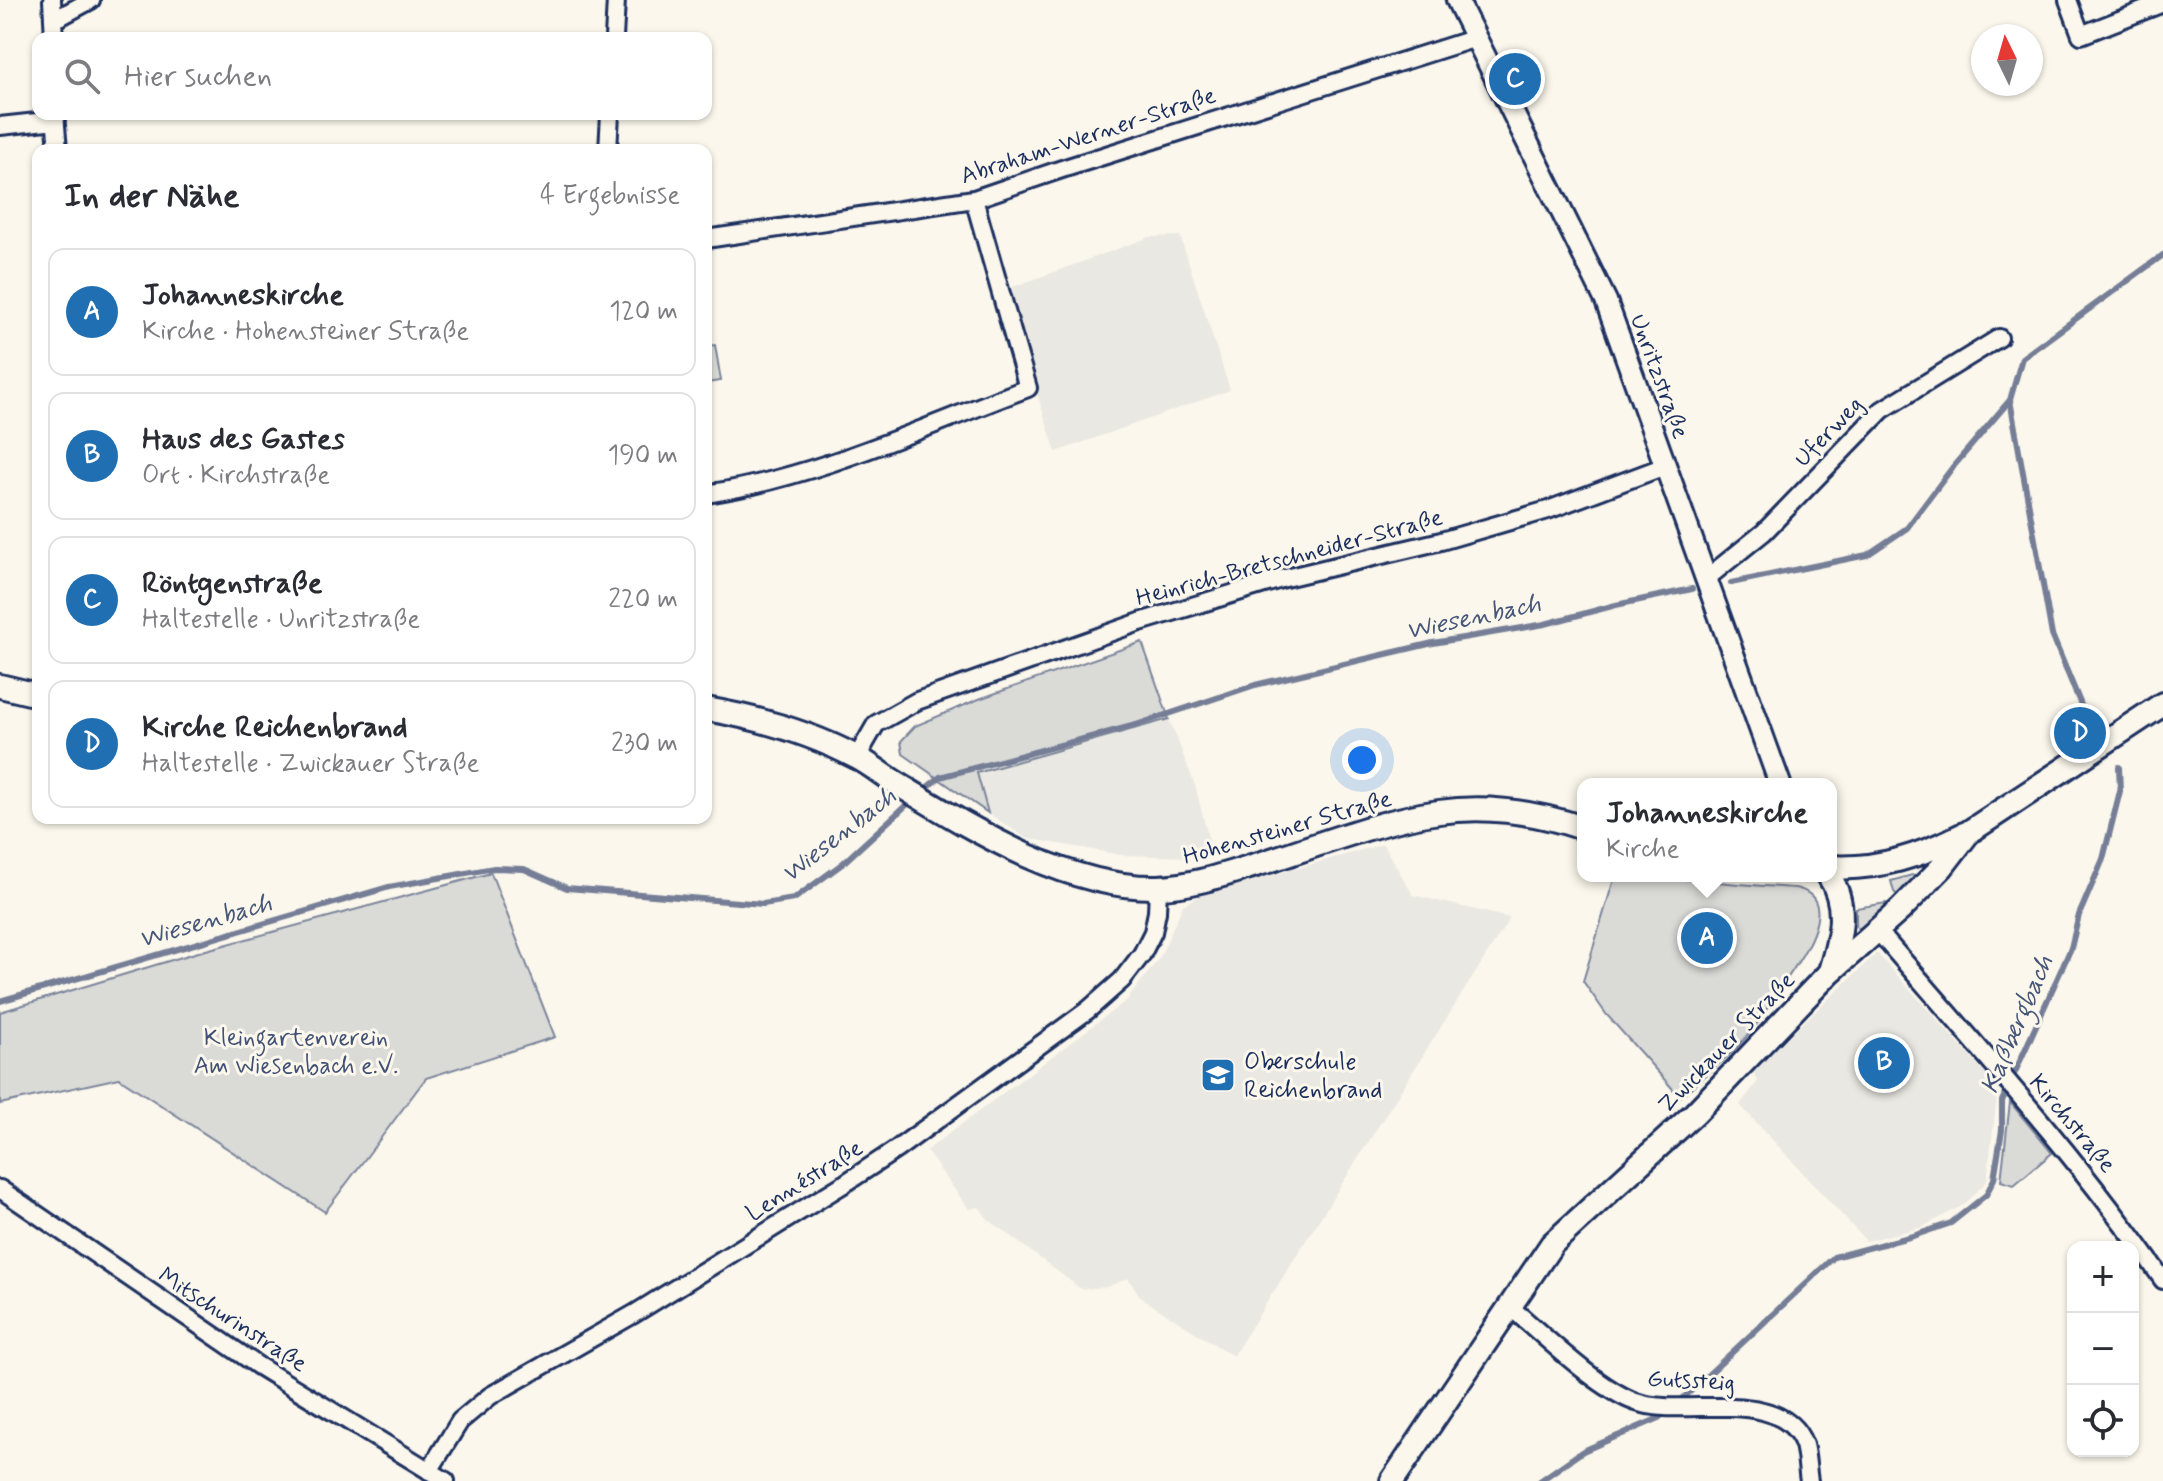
<!DOCTYPE html>
<html lang="de">
<meta charset="utf-8">
<style>
body{margin:0;font-family:Mynerve,sans-serif;background:#f2f2f3;color:#2b2b33}
.controls{position:absolute;right:24px;bottom:24px;display:grid;overflow:hidden;border-radius:16px;box-shadow:0 2px 6px #0004}
.controls button{width:72px;height:72px;display:grid;place-items:center;padding:0;border:0;border-bottom:2px solid #e1e1e2;background:#fff;color:#2b2b33;font:40px sans-serif}
.compass{position:absolute;left:1971px;top:24px;width:72px;height:72px;border-radius:50%;background:#fff;box-shadow:0 2px 6px #0004;rotate:355deg}
.you{position:absolute;left:1362px;top:760px;width:28px;height:28px;margin:-20px;border:6px solid #fff;border-radius:50%;background:#1a73e8;box-shadow:0 0 0 12px #1a73e833}
.badge{display:grid;place-items:center;width:52px;height:52px;border-radius:50%;background:#1f6fb2;color:#fff;font-size:26px;font-weight:700}
.pin{position:absolute;translate:-50% -50%;border:4px solid #fff;box-shadow:0 2px 8px #0006}
.popup{position:absolute;left:1577px;top:778px;width:260px;height:104px;box-sizing:border-box;display:grid;place-content:center;border-radius:16px;background:#fff;filter:drop-shadow(0 2px 6px #0005);font-size:26px;white-space:nowrap;color:#7c7c81}
.popup b{font-size:30px;color:#2b2b33}
.popup::after{content:'';position:absolute;left:50%;top:100%;margin-left:-16px;border:16px solid transparent;border-top-color:#fff}
.list{margin:0;padding:0;list-style:none}
h2{display:flex;justify-content:space-between;align-items:center;height:104px;margin:0;padding:0 32px;font-size:34px}
h2 small{font-size:26px;font-weight:400;color:#7c7c81}
.list li{display:grid;grid-template-columns:52px 1fr auto;gap:24px;align-items:center;box-sizing:border-box;height:128px;margin:0 16px 16px;padding:0 16px;border:2px solid #e1e1e2;border-radius:16px}
.list b{display:block;font-size:30px;white-space:nowrap}
.list p{margin:0;font-size:26px;white-space:nowrap;color:#7c7c81}
.list em{font-size:26px;font-style:normal;color:#7c7c81}
.icon{flex:none;width:44px;height:44px;fill:none;stroke:currentColor;stroke-width:2;stroke-linecap:round;stroke-linejoin:round}
.map{position:relative;flex:none;width:2163px;height:1481px;overflow:hidden}
.search{position:absolute;background:#fff;box-shadow:0 2px 6px #0004;left:32px;top:32px;width:680px;height:88px;display:flex;align-items:center;gap:20px;box-sizing:border-box;padding:0 28px;border-radius:16px;color:#7c7c81;font-size:30px}
.panel{position:absolute;background:#fff;box-shadow:0 2px 6px #0004;left:32px;top:144px;width:680px;height:680px;border-radius:16px}
.map>svg:first-child{display:block}
.built{fill:#eae8e2}
.green{fill:#dadad7;stroke:#7a849a;stroke-width:2}
.lines{fill:none;stroke-linecap:round;stroke-linejoin:round}
.stream{stroke:#747e96;stroke-width:6}
.minor-casing{stroke:#1b2f5e;stroke-width:22}
.tertiary-casing{stroke:#1b2f5e;stroke-width:26}
.secondary-casing{stroke:#1b2f5e;stroke-width:28}
.minor{stroke:#fbf7ec;stroke-width:16}
.tertiary{stroke:#fbf7ec;stroke-width:20}
.secondary{stroke:#fbf7ec;stroke-width:22}
.labels{text-anchor:middle;stroke-width:6;stroke-linejoin:round;paint-order:stroke}
.street-label{font-size:24px;fill:#1b2f5e;stroke:#fbf7ec}
.park-label{font-size:24px;fill:#415176;stroke:#fbf7ec}
.poi-label{font-size:24px;fill:#1b2f5e;stroke:#fbf7ec;text-anchor:start}
.water-label{font-size:26px;font-style:italic;fill:#47577a;stroke:#fbf7ec}
</style>
<div class="map">
<svg width="2163" height="1481" viewBox="0 0 2163 1481">
<rect width="100%" height="100%" fill="#fbf7ec"/>
<filter id="ink" filterUnits="userSpaceOnUse"><feTurbulence type="fractalNoise" baseFrequency=".0125" numOctaves="2"/><feDisplacementMap in="SourceGraphic" scale="16" xChannelSelector="R" yChannelSelector="G"/><feConvolveMatrix kernelMatrix="1 2 1 2 8 2 1 2 1" color-interpolation-filters="sRGB"/></filter>
<g filter="url(#ink)">
<!-- built -->
<path class="built" d="M1180 236 1230 390 1056 452 1010 311 1013 287 1150 237Z
M1169 719 1195 785 1211 848 1187 857 1121 855 1026 838 988 813 977 773Z
M1383 844 1413 895 1510 918 1233 1356 1141 1298 1128 1278 1107 1287 1081 1289 989 1220 979 1207 969 1209 926 1151 1127 1000 1160 957 1183 905 1199 896Z
M1877 953 1998 1087 1987 1181 1965 1204 1923 1227 1866 1241 1740 1105 1758 1081 1752 1071Z"/>
<!-- green -->
<path class="green" d="M715 345 721 381 706 383V346Z
M1142 642 1169 719 977 773 988 813 903 754 901 741 915 726 979 699Z
M491 873 555 1037 426 1078 325 1212 119 1078 0 1104V1012L195 953Z
M1912 875 1918 879 1901 898 1894 892 1891 881Z
M1615 876C1675 876 1735 885 1795 888 1849 899 1791 973 1776 994 1767 1008 1759 1023 1748 1035 1729 1058 1703 1077 1680 1097L1606 1014 1583 981Z
M1886 903 1889 907 1865 929 1859 930 1856 926V908Z
M2010 1102 2052 1153 2014 1185 2001 1181Z"/>
<g class="lines">
<!-- stream -->
<path class="stream" d="M2010 400 2052 635 2086 717
M1731 583 1867 555 1907 528 1952 468 2010 400 2022 358 2163 255
M921 792 940 777 1136 725 1255 685 1433 643 1545 624 1616 605 1692 589
M0 1001 389 887 494 868 524 869 567 888 763 904 794 899 842 864 913 799
M1678 1403 1834 1257 1913 1236 1951 1223 1986 1195 1994 1179 2002 1130V1101L2071 948 2079 915 2103 859 2120 791 2119 767
M1540 1481 1583 1451 1657 1419 1669 1410"/>
<!-- minor casing -->
<g class="minor-casing">
<path id="minor" d="M52 0 54 38
M2068 0 2081 35 2163 3
M54 20 91 0
M614 38 616 0
M55 114 58 150
M0 126 56 120
M608 150 610 114
M706 239 974 199 1062 169 1476 38
M706 494C819 477 922 427 1028 388L974 199
M1707 578 1764 532 1882 410 1999 338
M857 757 876 724 917 701 1140 622 1281 579 1441 541 1548 510 1665 466
M1877 930C1975 1044 2077 1156 2163 1280
M0 1189 257 1365 446 1481
M1509 1306C1541 1333 1598 1389 1636 1402 1682 1419 1782 1384 1804 1445 1807 1456 1807 1470 1809 1481
M429 1471 460 1421 490 1396 634 1314 847 1182 897 1149 1088 1010 1122 980 1142 954 1153 932 1157 912 1158 887"/>
</g>
<!-- tertiary casing -->
<g class="tertiary-casing">
<path id="tertiary" d="M1457 0 1606 301 1780 784"/>
</g>
<!-- secondary casing -->
<g class="secondary-casing">
<path id="secondary" d="M0 686 38 695
M706 709C758 718 809 732 856 757 870 764 883 775 896 783 972 829 1067 889 1158 887 1193 886 1226 874 1259 864 1316 846 1381 820 1439 812 1487 805 1538 813 1583 828
M1831 867C1879 870 1922 855 1964 834
M1829 876C1849 906 1840 939 1830 971
M1392 1481 1552 1244 1695 1113 1830 972 1900 910 1942 867 1969 832 2163 704"/>
</g>
<!-- minor -->
<use href="#minor" class="minor"/>
<!-- tertiary -->
<use href="#tertiary" class="tertiary"/>
<!-- secondary -->
<use href="#secondary" class="secondary"/>
</g>
</g>
<!-- icons -->
<defs>
<g id="school-square" transform="scale(1.8)"><rect x="-9" y="-9" width="18" height="18" rx="4" fill="#1f6fb2" stroke="#fbf7ec"/><path d="M0-5L7-2L0 1L-7-2ZM-4 1L0 2.5L4 1V4Q0 6-4 4Z" fill="#fff"/></g>
</defs>
<g fill-rule="evenodd">
<use href="#school-square" x="1218" y="1075"/>
</g>
<g class="labels">
<!-- street labels -->
<g class="street-label">
<text transform="translate(1088 135) rotate(-18)" y="8">Abraham-Werner-Straße</text>
<text transform="translate(1660 376) rotate(70)" y="8">Unritzstraße</text>
<text transform="translate(1828 431) rotate(-46)" y="8">Uferweg</text>
<text transform="translate(1289 557) rotate(-15)" y="8">Heinrich-Bretschneider-Straße</text>
<text transform="translate(1287 827) rotate(-16)" y="8">Hohensteiner Straße</text>
<text transform="translate(1726 1042) rotate(-46)" y="8">Zwickauer Straße</text>
<text transform="translate(2073 1123) rotate(50)" y="8">Kirchstraße</text>
<text transform="translate(804 1180) rotate(-32)" y="8">Lennéstraße</text>
<text transform="translate(233 1319) rotate(33)" y="8">Mitschurinstraße</text>
<text transform="translate(1691 1380) rotate(3)" y="8">Gutssteig</text>
</g>
<!-- park labels -->
<g class="park-label">
<text x="296" y="1045">Kleingartenverein<tspan x="296" dy="28">Am Wiesenbach e.V.</tspan></text>
</g>
<!-- poi labels -->
<g class="poi-label">
<text x="1244" y="1069">Oberschule<tspan x="1244" dy="28">Reichenbrand</tspan></text>
</g>
<!-- water labels -->
<g class="water-label">
<text transform="translate(1473 616) rotate(-12)" y="9">Wiesenbach</text>
<text transform="translate(838 834) rotate(-38)" y="9">Wiesenbach</text>
<text transform="translate(205 920) rotate(-16)" y="9">Wiesenbach</text>
<text transform="translate(2016 1024) rotate(-67)" y="9">Kaßbergbach</text>
</g>
</g>
</svg>
<div class="controls">
<button>+</button>
<button>−</button>
<button><svg class="icon" aria-label="locate" viewBox="0 0 24 24"><circle cx="12" cy="12" r="6"/><path d="M12 2v4M12 18v4M2 12h4M18 12h4"/></svg></button>
</div>
<svg class="compass" viewBox="-18 -18 36 36"><path d="M0-13l5 13h-10z" fill="#e53935"/><path d="M0 13l5-13h-10z" fill="#7c7c81"/></svg>
<div class="you"></div>
<div class="pin badge" style="left:1707px;top:938px">A</div>
<div class="popup"><b>Johanneskirche</b>Kirche</div>
<div class="pin badge" style="left:1884px;top:1063px">B</div>
<div class="pin badge" style="left:1515px;top:79px">C</div>
<div class="pin badge" style="left:2080px;top:733px">D</div>
<div class="search"><svg class="icon" aria-label="search" viewBox="0 0 24 24"><circle cx="10" cy="10" r="6"/><path d="M15 15l6 6"/></svg>Hier suchen</div>
<section class="panel">
<h2>In der Nähe<small>4 Ergebnisse</small></h2>
<ul class="list">
<li><span class="badge">A</span><div><b>Johanneskirche</b><p>Kirche · Hohensteiner Straße</p></div><em>120 m</em></li>
<li><span class="badge">B</span><div><b>Haus des Gastes</b><p>Ort · Kirchstraße</p></div><em>190 m</em></li>
<li><span class="badge">C</span><div><b>Röntgenstraße</b><p>Haltestelle · Unritzstraße</p></div><em>220 m</em></li>
<li><span class="badge">D</span><div><b>Kirche Reichenbrand</b><p>Haltestelle · Zwickauer Straße</p></div><em>230 m</em></li>
</ul>
</section>
</div>
